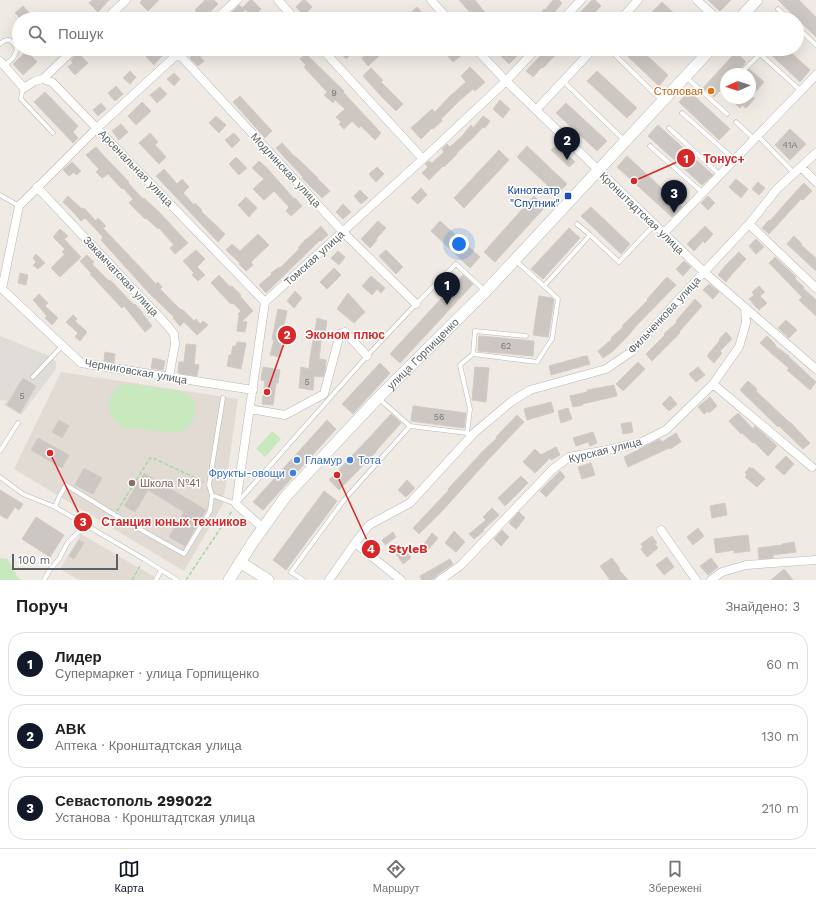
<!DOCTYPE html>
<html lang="uk">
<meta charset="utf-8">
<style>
body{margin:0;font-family:"Work Sans",sans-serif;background:#f2f2f2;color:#202124}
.compass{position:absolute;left:720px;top:68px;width:36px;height:36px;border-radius:50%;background:#fff;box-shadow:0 4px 16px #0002;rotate:267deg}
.scale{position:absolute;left:12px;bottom:10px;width:106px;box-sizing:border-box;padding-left:4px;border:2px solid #5b6265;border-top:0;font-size:11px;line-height:14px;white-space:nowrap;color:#5b6265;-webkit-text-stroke:3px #fff;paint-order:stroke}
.you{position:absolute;left:459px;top:244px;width:14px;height:14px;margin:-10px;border:3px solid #fff;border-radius:50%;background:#1a73e8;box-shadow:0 0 0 6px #1a73e833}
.badge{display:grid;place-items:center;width:26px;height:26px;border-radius:50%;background:#111827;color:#fff;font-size:13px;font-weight:700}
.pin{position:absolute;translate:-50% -33px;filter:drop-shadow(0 1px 2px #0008)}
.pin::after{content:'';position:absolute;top:21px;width:14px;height:12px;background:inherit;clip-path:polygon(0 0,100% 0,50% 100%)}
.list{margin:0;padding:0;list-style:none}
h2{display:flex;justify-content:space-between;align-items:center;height:52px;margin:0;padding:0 16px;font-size:17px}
h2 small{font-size:13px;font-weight:400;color:#757577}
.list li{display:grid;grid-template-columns:26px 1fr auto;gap:12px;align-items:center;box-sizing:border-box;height:64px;margin:0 8px 8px;padding:0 8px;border:1px solid #e0e0e0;border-radius:16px}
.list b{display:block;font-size:15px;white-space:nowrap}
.list p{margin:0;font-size:13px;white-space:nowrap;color:#757577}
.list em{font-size:13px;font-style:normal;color:#757577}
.icon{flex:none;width:22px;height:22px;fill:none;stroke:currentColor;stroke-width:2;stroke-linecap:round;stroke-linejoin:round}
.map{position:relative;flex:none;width:816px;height:580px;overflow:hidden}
.search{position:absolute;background:#fff;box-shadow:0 4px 16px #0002;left:12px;right:12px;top:12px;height:44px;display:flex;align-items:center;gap:10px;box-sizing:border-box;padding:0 14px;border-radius:22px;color:#757577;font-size:15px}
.sheet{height:268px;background:#fff}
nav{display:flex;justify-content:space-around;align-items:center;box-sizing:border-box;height:56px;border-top:1px solid #e0e0e0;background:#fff;font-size:11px;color:#757577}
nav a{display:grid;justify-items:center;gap:2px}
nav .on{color:#111827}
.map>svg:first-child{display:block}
.industrial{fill:#e0dcd8}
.education{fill:#e1dbd4}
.green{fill:#c8e9be}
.building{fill:#ccc7c2;stroke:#d4cac1}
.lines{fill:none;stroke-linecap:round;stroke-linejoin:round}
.lane-casing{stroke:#b4b8bb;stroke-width:5}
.street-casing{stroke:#b4b8bb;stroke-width:9}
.secondary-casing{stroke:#b2b9bc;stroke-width:12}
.path{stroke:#a0dba1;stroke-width:1.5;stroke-dasharray:4 2;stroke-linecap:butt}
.lane{stroke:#fff;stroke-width:4}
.street{stroke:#fff;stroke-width:8}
.secondary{stroke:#fff;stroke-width:11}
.food-dot{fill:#e8710a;stroke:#fff;stroke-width:1.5}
.transit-dot{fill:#1a4fb4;stroke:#fff;stroke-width:1.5}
.shop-dot{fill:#3f7fe0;stroke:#fff;stroke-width:1.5}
.education-dot{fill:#8d6e63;stroke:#fff;stroke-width:1.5}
.labels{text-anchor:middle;stroke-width:3;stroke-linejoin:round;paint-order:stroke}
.number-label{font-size:9px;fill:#777b7c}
.food-label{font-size:11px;fill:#c56008;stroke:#fff;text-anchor:end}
.street-label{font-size:11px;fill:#5b6265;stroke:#fff}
.transit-label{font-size:11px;fill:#164399;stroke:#fff;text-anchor:end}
.shop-label{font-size:11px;fill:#366cbe;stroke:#fff;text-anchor:start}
.education-label{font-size:11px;fill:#785e54;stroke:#fff;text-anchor:start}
.leader{fill:none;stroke:#d62828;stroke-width:1.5}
.callout-dot{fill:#d62828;stroke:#fff;stroke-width:1.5}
.mark-label{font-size:12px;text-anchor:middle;font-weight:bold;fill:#fff}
.callout-label{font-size:12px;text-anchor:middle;font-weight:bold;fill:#d62828;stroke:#fff;stroke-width:3;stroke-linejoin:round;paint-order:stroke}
</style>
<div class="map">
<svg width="816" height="580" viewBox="0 0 816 580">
<rect width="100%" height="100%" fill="#efeae3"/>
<!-- industrial -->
<path class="industrial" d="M0 336 47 355 56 362V369L21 415 4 405 7 401 0 400Z"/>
<!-- education -->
<path class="education" d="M61 372 238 399 223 504 184 571 14 469Z
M81 534 139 568 160 580H78L60 569Z"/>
<!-- green -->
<path class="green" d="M122 384H130L183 392C186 393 189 395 191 397 201 411 193 427 179 433L123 427C104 417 104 395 122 384Z
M272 431 281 439 265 457 256 449Z
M0 558 8 559 17 576 21 580H0Z"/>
<!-- building -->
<path class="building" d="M93 0H109L98 12 89 3Z
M142 0H159L148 11 140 3Z
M205 0H214L218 4 203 19 195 10Z
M250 0H252L261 9 253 17 243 7Z
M303 0H305L312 7 304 15 296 7Z
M459 0H475L490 19H476Z
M553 0H559L562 3 549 19H536L544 9 545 10Z
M592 0H595L601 6 588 19H574Z
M708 0H731L720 11Z
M778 0H799L816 17V37Z
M662 2 680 19H655L650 14Z
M239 5 245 10 237 18 231 13Z
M23 6 30 14 25 19H21L15 13Z
M417 7 428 19H411L408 15Z
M154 49 162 56 154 65 146 57Z
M337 49H356L346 59Z
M372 49 379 56 368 66 362 58Z
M452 49H456L462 55 453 62 446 54Z
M502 49H520L516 53 518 55 509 64 498 53Z
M547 49H561L543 68 542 67 533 77 526 71Z
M620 49H640L668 75 659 86Z
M765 49H787L810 70 800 82Z
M27 51 37 62 23 75 13 64Z
M196 52 204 61 198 66 190 58Z
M736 52 746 62 744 64V65L737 72V74H726V84L714 97 703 88Z
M78 53 88 63 75 75 68 67 73 63 71 60Z
M306 54 344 91 343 92 381 133 375 140 361 126 359 128 352 121 344 129 339 124 341 122 336 117 345 109 335 100 333 103 324 95 327 92 304 67 306 65 300 59Z
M470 67 485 82 475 91 473 89 459 101 441 119 442 121 433 129 432 128 421 139 411 128 432 109 435 112 449 97 466 82 461 76Z
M371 68 383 80 381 82 403 104 396 111 380 95 363 76Z
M749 69 764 82 750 98V74H745Z
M130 71 136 77 130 84 123 78Z
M597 71 637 108 627 118 587 81Z
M174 73 180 79 174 86 167 79Z
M116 86 123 94 115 101 108 93Z
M160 87 167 94 157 103 150 95Z
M689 91 730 129 719 140 679 102Z
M45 92 78 126 73 132 78 138 73 143 34 102Z
M240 96 272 131 265 138 233 102Z
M729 98H755L746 108 742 105 740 108Z
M500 100 510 109 503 118 493 109Z
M142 102 151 111 136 125 128 116Z
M101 103 106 109 98 116 93 110Z
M566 103 607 141 597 151 556 113Z
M216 116 226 125 219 133 209 123Z
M483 116 490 121 485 128 483 127 470 141H469L456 154H457L444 167 443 166 429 180 422 173 428 167 425 164 429 161 432 163 444 152 442 149 447 144 450 147 463 135 471 125 473 128Z
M121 124 128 132 119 140 112 131Z
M658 125 713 175 702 185 648 136Z
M790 129 806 144 790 160 775 145Z
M150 133 158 142 155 145 166 157 159 164 139 143Z
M234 133 240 140 232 148 225 140Z
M282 143 295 157V156L318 178H317L330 191 322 198 302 178 303 177 276 148Z
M557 145 575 162 569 167 551 150Z
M527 146 567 184 557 194 517 157Z
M96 147 103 155 129 182 128 183 143 199 144 198 159 212 188 243 175 254 170 248 174 245 159 228 158 229 146 218 145 219 129 203 133 199 123 188 122 189 108 174 102 178 96 172 99 169 86 155Z
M499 150 509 160 464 208 454 198Z
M627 156 682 207 672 217 617 167Z
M236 157 247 168 239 175 229 164Z
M259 161 267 168 294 199 295 198 302 206 291 216 286 211 289 207 274 191 264 200 253 189 264 179 252 168Z
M72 162 81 171 76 175 74 172 69 176 63 170Z
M377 167 384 174 376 182 369 174Z
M164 169 177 184 182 179 189 187 183 193 194 205 195 203 202 210 201 211 225 234 218 242 156 176Z
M736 179 748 189 741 198 729 187Z
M758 182 765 188 759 195 752 189Z
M804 183 812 191 803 200 801 199 769 234 762 228 769 220 770 221 790 198Z
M421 188 427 195 418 204 411 198Z
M360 190 368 198 361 204 354 196Z
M68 196 82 209 84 208 96 221 98 218 106 226 103 228 156 284 158 282 162 287 160 289 181 310 182 309 194 321 196 319 200 324 203 321 208 325 197 335 184 322 180 326 173 318 174 317 148 292 101 240 103 237 85 218 81 221 76 215 63 202Z
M534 196 545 207 495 262 484 252Z
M708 196 715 203 708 210 701 203Z
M246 197 257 208 249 217 238 205Z
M343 204 351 212 343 219 336 212Z
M591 207 630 244 621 254 581 216Z
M378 221 386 228 376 239 377 240 370 248 361 239Z
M440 221 480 257 470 268 431 231Z
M321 226 328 235 321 241 320 240 266 293 259 285 272 274 271 273 279 267 280 268 299 249 298 248 306 239H307Z
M705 226 713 234 705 243 703 241 694 251 687 244Z
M569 228 580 238 543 279 531 269Z
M60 229 68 236 64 239 81 257 60 277 51 268 65 254 62 252 65 249 53 237Z
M258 234 269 245 251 262 253 265 246 271 239 264 240 263 226 250 232 244 240 251Z
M794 236 802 244 801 245 816 258V271L787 244Z
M756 239 764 247 756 254 749 246Z
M196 250 205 259 197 267 205 275 198 281 192 275 194 273 183 261Z
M386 250 403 267 396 274 379 256Z
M338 251 345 257 339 265 331 258Z
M739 252 746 259 733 273 726 282 718 275 726 265Z
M36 254 45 263 38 269 33 265 36 262 33 258Z
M87 255 94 262 92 264 109 281 110 280 134 305 135 304 143 313H142L152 326 145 332 124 306 122 308 90 274 91 273 80 261Z
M775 257 796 277 795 279 804 287 803 288 816 300V316L799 300 802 297 769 263Z
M684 261 691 267 683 276 676 269Z
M334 268 341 275 327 289 320 282Z
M20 273 28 275 26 285 18 283Z
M219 275 230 287 232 286 241 295 240 296 253 311 242 321 247 322 245 332 237 331 239 315 238 314 241 311 233 303 231 304 211 283Z
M463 275 473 284 400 363 390 354Z
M371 276 385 288 381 293 377 289 372 295 362 286Z
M667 277 676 285 637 325 626 338 613 351 603 358 598 351 612 339 611 338 623 327 622 326 648 300 647 299Z
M709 284 719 292 713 299 703 290Z
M759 286 765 292 760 296 767 303 759 310 749 299 754 295 752 292Z
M295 291 302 298 294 308 287 301Z
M348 293 365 312 354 323 337 309Z
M39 294 48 303 45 306 58 318 52 325 45 318 47 316 33 300Z
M539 296 552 298 554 300 548 337 533 335Z
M695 299 702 306 679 332 680 333 652 361 646 354 665 335 664 334 677 322 676 321Z
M278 309 287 311 280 345 282 346 280 357 270 355 274 340 272 339Z
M73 315 77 319 75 321 87 332 80 341 75 337 78 333 66 322Z
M317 318 327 321 325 333 322 332 319 359 326 360 325 370 323 377 314 376 313 390 299 388 301 367 309 369 310 358Z
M786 320 797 330 789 338 778 328Z
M726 332 732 339 720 351 722 353 714 363 707 356 720 340 719 339Z
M479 336 534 341 533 356 478 351Z
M767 336 776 345 775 346 789 356V357L816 382 810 390 787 370 789 368 772 354 760 343Z
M237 342 246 343 241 369 227 366 229 355H231L233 346H236Z
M186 344 196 345 194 364 199 365 197 376 178 373 179 362H184Z
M105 352 115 354 114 363 104 361Z
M585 356H587L590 364 551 375 549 366Z
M153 358 165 361 163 370 151 368Z
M638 362 645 369 623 391 616 384Z
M380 363 390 373 353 414 342 404Z
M263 367 280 370 278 383H276L273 405 262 404 265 381 261 380Z
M475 367 489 368 486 402 472 400Z
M698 367 705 375 696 382 689 374Z
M23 378 36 386 20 413 7 405Z
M748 381 757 389 756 391 789 422H790L810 443 803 449 779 426 778 427 740 390Z
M614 385 617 396 582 404 583 405 573 407 570 396 587 392V390Z
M670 396 677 404 669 411 662 404Z
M710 397 717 406 709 413 708 411 704 414 698 407Z
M551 402 554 412 527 420 524 409Z
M413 406 466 413 464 428 411 421Z
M568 408 572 419 561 423 558 411Z
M738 413 753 429 755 426 777 446 768 456 754 442 753 443 742 433 741 434 729 421Z
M391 414 401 423 376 451V452L339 490 329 480 369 438Z
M517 415 524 422 487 461 443 510 419 534 413 528 449 490 448 489 484 450 497 438 496 437Z
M59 420 69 426 62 438 52 432Z
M327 420 336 429 263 510 253 502Z
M631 422 633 432 623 434 621 424Z
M593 432 597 443 590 446 588 442 576 446 573 438Z
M676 433 681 442 670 449 669 448 628 467 624 457 660 439 662 442Z
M38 438 69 455 62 468 31 450Z
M556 447 560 455 551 460 550 458 535 473 523 462 535 449 541 455Z
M786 456 794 464 784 475 775 467Z
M591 463 595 475 582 479 578 467Z
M750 467 752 469 753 468 765 479 757 487 745 477 747 475 745 473Z
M84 468 102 478 93 494 75 485Z
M560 471 565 477 546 497 540 491Z
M144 473 206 510 185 546 169 537 184 512 148 490 135 512 124 506Z
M521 476 528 483 505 506 498 498Z
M407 480 415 488 406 497 398 490Z
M0 490 23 504 19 510 15 507 7 519 0 515Z
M324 491 337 501 286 570 273 560Z
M725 503 727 515 712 518 710 506Z
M492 508 499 515 483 530 484 531 474 539 469 534 486 520 483 517Z
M519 512 525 518 516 529 509 523Z
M36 517 64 535 50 557 22 539Z
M698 528 704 536 693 545 687 537Z
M502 530 509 537 501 546 494 539Z
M454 531 465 542 456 552 445 543Z
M393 532 396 537 385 545 382 540Z
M432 533 438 538 429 549 424 544Z
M748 535 750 551 734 553V550L716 553 714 539Z
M652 536 657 543 655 544 658 548 647 557 641 549 643 547 641 544Z
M79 540 84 543 74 559 69 556Z
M794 542 796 552 773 555V558L759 559 758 548 782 545V544Z
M404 547 411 558 403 564 395 552Z
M667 557 674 567 664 575 656 565Z
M612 558 620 569 619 570 628 580H610L600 566Z
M711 558 718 567 708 575 700 566Z
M450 559 453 564 437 575 435 578 432 580H422L420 576Z
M784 569 793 580H771Z"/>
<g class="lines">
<!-- lane casing -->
<g class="lane-casing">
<path id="lane" d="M778 9 788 19
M797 27 816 45
M0 44C8 36 14 41 17 50L13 58 4 66
M609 49 662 101
M740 74 760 54 801 91
M686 77 727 114
M563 81 625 141
M24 88 22 92 21 99 53 133
M682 113 735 160
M736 122 754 139
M669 128 720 175
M758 136 794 173
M650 146 703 193
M0 195 19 206
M590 235 619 262 655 224
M516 261 544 286
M473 354 475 331 526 336
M33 377 62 346
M223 398 209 485 212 495 236 504 367 356 416 304 456 264 485 291
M410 426 467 433 470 409 460 365 473 354 537 362 552 339 558 299 544 286 590 235 577 224
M0 451 18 423
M0 477 23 494 55 507 144 559 177 580
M55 507 59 497 66 485 115 515 184 554 210 511 212 495
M44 580 49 571 59 559 68 542 86 525
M156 580 161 570
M303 580 291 572 344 500 410 426 378 398"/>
</g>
<!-- street casing -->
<g class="street-casing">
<path id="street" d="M278 0 295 19
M431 0 448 19
M697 0 717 19
M106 19 126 0
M216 19 237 0
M563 19 581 0
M621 19 638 0
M183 49 97 128 19 206 2 289 81 363 253 390
M322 49 423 159
M476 49 506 81 704 272 816 369
M178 53 343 232 416 304
M0 61 24 88 35 81 43 79 52 82 265 302
M43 79 74 49
M536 110 593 49
M801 167 816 182
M37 187 167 325 174 334 175 344 169 377
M749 224 816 288
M664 233 816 75
M713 384 812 467
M250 409 285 415 324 394 340 334 345 332 367 356
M263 528 236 504 265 302 423 159 506 81 536 49
M661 530 696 580
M355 543 401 580
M329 580 355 543 369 525 410 503 474 433 512 401 530 390 606 369 631 352 704 272 749 224 777 189 816 153
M440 580 460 566 553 469 569 457 607 450 642 442 666 430 713 384 739 347 746 323 745 308
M711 580 722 572 746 565 816 560"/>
</g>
<!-- secondary casing -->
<g class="secondary-casing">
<g id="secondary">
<path d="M739 19 757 0"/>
<path d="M240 562 268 580"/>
<path id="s1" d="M229 580 253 542 286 496 378 398 486 291 711 49"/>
</g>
</g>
<!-- path -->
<path class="path" d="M117 511 150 458H153L204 482
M132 580 141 564
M186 580 232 511"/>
<!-- lane -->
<use href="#lane" class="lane"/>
<!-- street -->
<use href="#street" class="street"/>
<!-- secondary -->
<use href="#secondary" class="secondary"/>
</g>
<!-- markers -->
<circle class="food-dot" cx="711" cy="91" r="4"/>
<rect class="transit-dot" x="564" y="192" width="8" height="8" rx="2"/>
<g class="shop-dot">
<circle cx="297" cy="460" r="4"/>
<circle cx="350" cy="460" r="4"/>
<circle cx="293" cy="473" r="4"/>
</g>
<circle class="education-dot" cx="132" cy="483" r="4"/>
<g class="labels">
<!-- number labels -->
<g class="number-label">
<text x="334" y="96">9</text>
<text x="790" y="148">41А</text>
<text x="506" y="349">62</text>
<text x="307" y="385">5</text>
<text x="22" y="399">5</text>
<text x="439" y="420">56</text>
</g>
<!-- food labels -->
<g class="food-label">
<text x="703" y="95">Столовая</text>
</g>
<!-- street labels -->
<g class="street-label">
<text transform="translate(136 168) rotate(46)" y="4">Арсенальная улица</text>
<text transform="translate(286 170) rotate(47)" y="4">Модлинская улица</text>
<text transform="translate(642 213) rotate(44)" y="4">Кронштадтская улица</text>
<text transform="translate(314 258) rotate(-42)" y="4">Томская улица</text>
<text transform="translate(121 276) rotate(47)" y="4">Закамчатская улица</text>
<text transform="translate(664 315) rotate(-47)" y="4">Фильченкова улица</text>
<text dy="4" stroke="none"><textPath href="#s1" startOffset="299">улица Горпищенко</textPath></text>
<text transform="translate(136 371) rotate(10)" y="4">Черниговская улица</text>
<text transform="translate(605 450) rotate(-14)" y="4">Курская улица</text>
</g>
<!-- transit labels -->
<g class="transit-label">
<text x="560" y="194">Кинотеатр<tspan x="560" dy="13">"Спутник"</tspan></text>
</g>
<!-- shop labels -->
<g class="shop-label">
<text x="305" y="464">Гламур</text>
<text x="358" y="464">Тота</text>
<text x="285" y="477" text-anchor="end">Фрукты-овощи</text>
</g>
<!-- education labels -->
<g class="education-label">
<text x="140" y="487">Школа №41</text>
</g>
</g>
<!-- callouts -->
<path class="leader" d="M634 181L686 158M267 392L287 335M50 453L83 522M337 475L371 549"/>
<g class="callout-dot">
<circle cx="634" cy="181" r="4"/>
<circle cx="267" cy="392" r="4"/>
<circle cx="50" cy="453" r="4"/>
<circle cx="337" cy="475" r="4"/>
<circle cx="686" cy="158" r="10"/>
<circle cx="287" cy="335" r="10"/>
<circle cx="83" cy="522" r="10"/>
<circle cx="371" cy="549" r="10"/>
</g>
<g class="mark-label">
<text x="686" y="163">1</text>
<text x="287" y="339">2</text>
<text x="83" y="526">3</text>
<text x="371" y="553">4</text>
</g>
<g class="callout-label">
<text x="724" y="163">Тонус+</text>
<text x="345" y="339">Эконом плюс</text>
<text x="174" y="526">Станция юных техников</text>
<text x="408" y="553">StyleB</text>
</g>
</svg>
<svg class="compass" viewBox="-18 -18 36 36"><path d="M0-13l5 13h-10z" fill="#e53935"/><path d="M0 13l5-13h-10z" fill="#757577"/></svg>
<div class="scale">100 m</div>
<div class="you"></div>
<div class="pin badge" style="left:447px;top:305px">1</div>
<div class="pin badge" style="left:567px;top:160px">2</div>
<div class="pin badge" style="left:674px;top:213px">3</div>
<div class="search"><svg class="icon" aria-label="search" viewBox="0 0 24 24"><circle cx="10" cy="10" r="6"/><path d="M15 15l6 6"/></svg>Пошук</div>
</div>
<section class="sheet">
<h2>Поруч<small>Знайдено: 3</small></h2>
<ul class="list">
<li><span class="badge">1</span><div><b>Лидер</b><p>Супермаркет · улица Горпищенко</p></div><em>60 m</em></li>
<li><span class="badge">2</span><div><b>АВК</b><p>Аптека · Кронштадтская улица</p></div><em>130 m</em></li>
<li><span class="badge">3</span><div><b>Севастополь 299022</b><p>Установа · Кронштадтская улица</p></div><em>210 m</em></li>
</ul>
</section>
<nav>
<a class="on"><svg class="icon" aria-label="map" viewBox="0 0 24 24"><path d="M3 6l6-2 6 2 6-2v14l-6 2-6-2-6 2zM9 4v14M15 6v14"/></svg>Карта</a>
<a><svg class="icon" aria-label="directions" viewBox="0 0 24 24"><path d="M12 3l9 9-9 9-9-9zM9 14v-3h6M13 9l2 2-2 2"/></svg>Маршрут</a>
<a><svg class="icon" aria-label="saved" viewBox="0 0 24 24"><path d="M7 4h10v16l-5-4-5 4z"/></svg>Збережені</a>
</nav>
